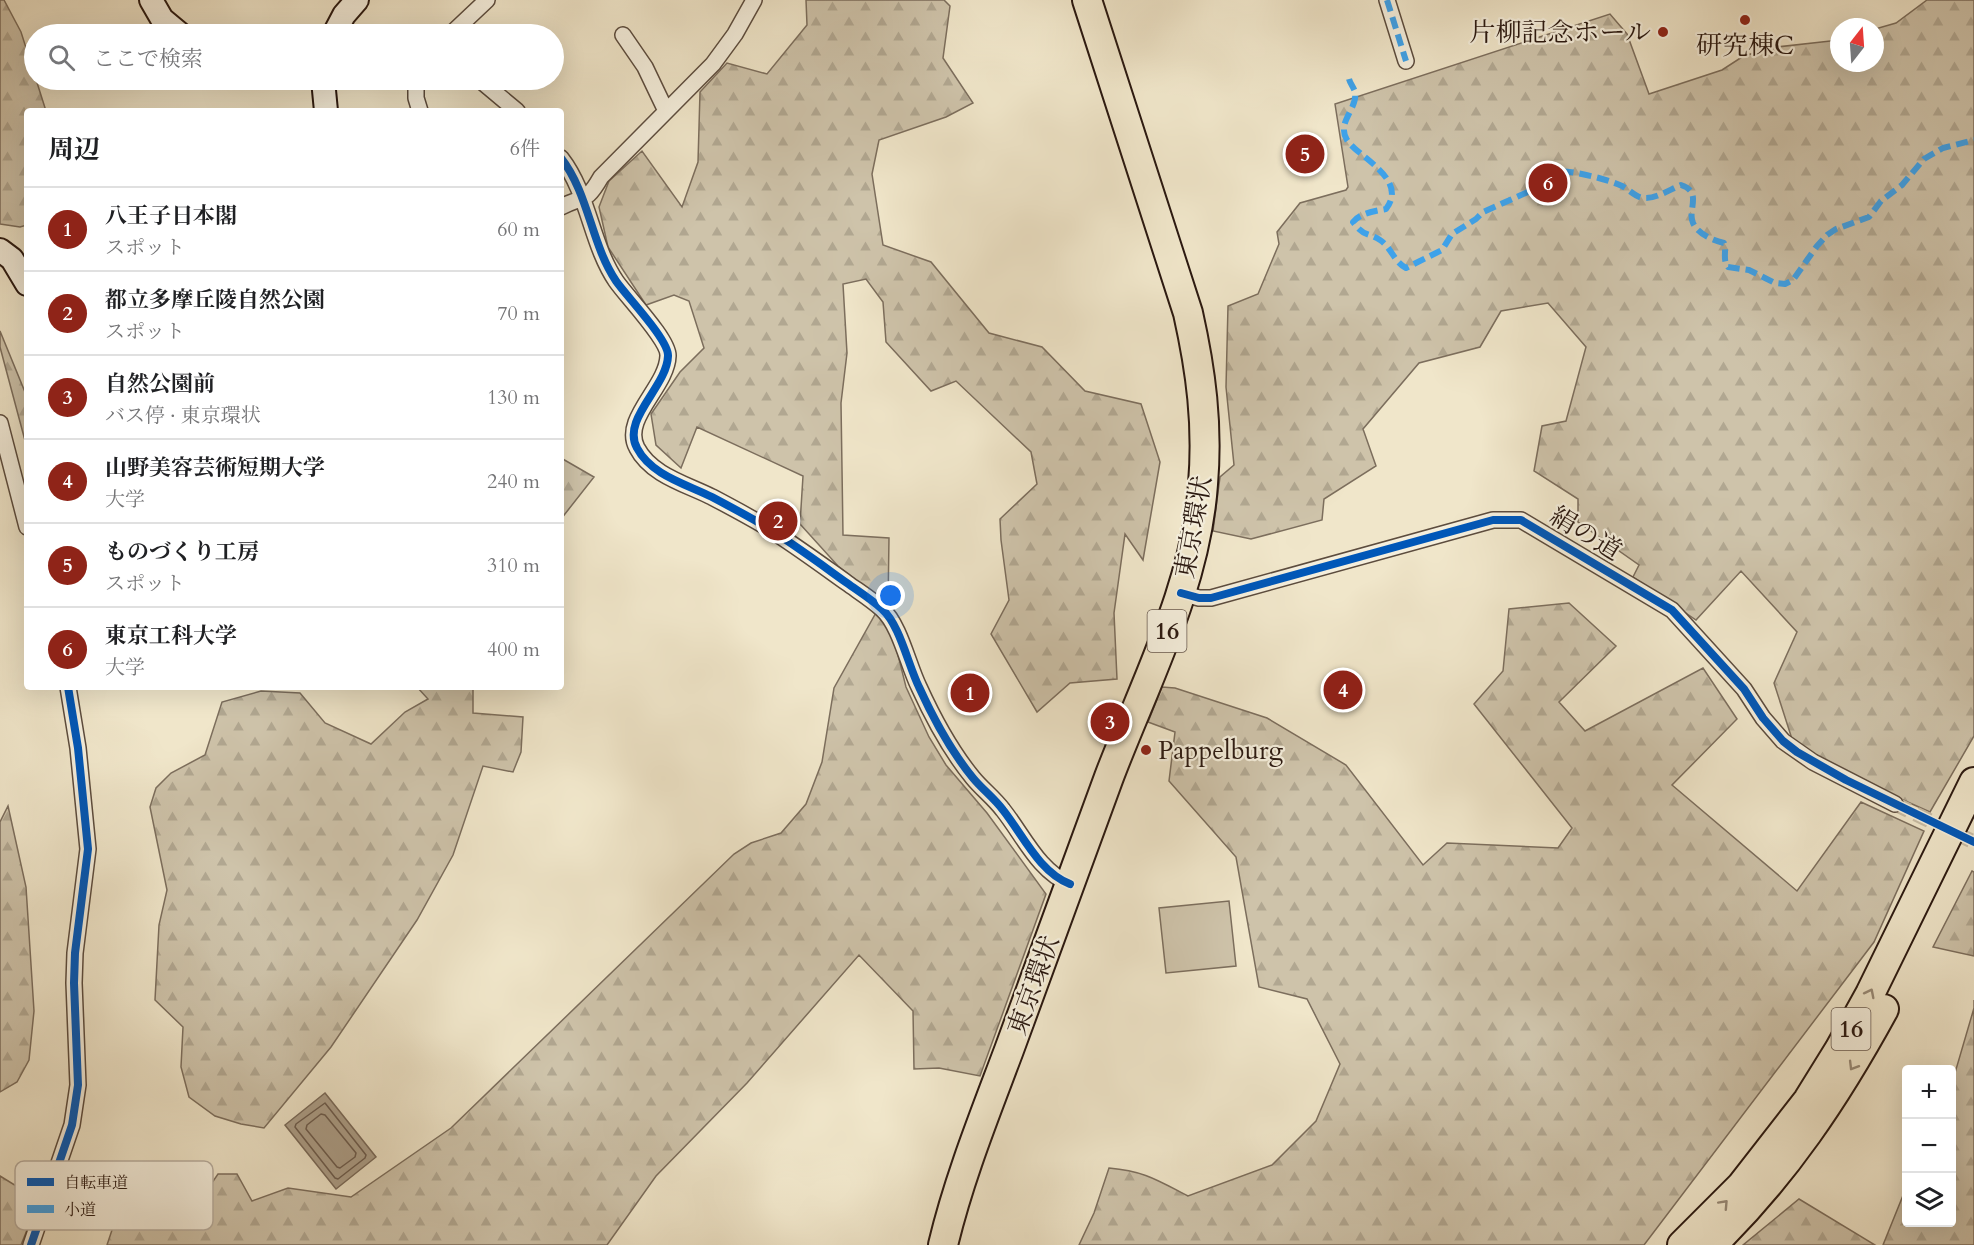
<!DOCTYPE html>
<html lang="ja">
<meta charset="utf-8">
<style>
body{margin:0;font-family:Cardo,"Noto Serif JP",serif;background:#f6f6f6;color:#202124}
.controls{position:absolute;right:18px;bottom:18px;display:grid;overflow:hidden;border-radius:6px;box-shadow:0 6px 24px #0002}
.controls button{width:54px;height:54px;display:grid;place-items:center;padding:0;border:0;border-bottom:2px solid #e0e0e0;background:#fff;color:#202124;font:30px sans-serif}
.compass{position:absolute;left:1830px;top:18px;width:54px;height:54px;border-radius:50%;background:#fff;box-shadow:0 6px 24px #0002;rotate:17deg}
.you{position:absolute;left:891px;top:596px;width:21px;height:21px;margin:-15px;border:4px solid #fff;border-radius:50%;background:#1a73e8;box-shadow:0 0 0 9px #1a73e833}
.badge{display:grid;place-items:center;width:39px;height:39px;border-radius:50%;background:#8f2418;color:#fff;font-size:20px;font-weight:700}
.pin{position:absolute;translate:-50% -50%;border:3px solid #fff;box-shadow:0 2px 6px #0006}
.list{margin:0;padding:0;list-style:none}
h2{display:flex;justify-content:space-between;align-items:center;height:78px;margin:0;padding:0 24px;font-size:26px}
h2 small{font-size:20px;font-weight:400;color:#757577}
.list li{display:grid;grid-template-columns:39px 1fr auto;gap:18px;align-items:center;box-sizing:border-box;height:84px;padding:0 24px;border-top:2px solid #e0e0e0}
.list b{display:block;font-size:22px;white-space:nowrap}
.list p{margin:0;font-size:20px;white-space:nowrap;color:#757577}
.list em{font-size:20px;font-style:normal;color:#757577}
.icon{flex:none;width:33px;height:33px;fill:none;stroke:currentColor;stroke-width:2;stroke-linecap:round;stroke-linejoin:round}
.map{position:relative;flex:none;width:1974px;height:1245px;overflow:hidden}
.search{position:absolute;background:#fff;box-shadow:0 6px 24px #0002;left:24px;top:24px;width:540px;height:66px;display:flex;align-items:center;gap:15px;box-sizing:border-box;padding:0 21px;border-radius:33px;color:#757577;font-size:22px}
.panel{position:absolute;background:#fff;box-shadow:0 6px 24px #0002;left:24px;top:108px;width:540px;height:582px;border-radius:6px}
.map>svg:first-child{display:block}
.forest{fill:url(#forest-firs);stroke:#7c6e5d;stroke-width:1.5}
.park{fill:#cec3aa;stroke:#7c6e5d;stroke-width:1.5}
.water{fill:#ada08b;stroke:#796a5a;stroke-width:1.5}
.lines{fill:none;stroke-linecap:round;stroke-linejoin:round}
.shore{stroke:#6c5c4e;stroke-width:1.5}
.street-tunnel{stroke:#c8bda5;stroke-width:15;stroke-dasharray:15 8;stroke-linecap:butt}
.street-casing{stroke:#5c4c3e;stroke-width:18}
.secondary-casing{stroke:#2a1810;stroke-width:26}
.highway-casing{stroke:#2a1810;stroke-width:32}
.street{stroke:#f5efdd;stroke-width:15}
.secondary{stroke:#f5efdd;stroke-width:22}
.highway{stroke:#f0e6ca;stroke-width:28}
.quiet{stroke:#3ea2ea;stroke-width:6;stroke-dasharray:12 6;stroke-linecap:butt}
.cycleway-casing{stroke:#f5efdd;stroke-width:11}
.cycleway{stroke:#0057b8;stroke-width:8}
.oneway{stroke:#978976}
.poi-dot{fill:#8f2418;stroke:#f5efdd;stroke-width:2}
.labels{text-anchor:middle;stroke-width:4.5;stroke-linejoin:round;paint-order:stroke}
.shield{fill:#f5efdd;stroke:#67584e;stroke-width:1.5}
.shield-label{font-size:24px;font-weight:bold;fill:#2a1810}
.poi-label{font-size:26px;fill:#2a1810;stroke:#f5efdd;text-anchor:end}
.street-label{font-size:26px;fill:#2a1810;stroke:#f5efdd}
.key{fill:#f5efdd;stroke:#b8aea0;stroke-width:1.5}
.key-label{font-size:16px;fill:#2a1810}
</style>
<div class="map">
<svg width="1974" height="1245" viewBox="0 0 1974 1245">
<defs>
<pattern id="forest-firs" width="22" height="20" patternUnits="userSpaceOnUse" patternTransform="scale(1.5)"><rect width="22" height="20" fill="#cec3aa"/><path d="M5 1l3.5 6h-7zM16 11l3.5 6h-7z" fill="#b1a791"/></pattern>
</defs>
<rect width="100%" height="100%" fill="#f0e6ca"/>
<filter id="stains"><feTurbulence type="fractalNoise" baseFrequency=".00333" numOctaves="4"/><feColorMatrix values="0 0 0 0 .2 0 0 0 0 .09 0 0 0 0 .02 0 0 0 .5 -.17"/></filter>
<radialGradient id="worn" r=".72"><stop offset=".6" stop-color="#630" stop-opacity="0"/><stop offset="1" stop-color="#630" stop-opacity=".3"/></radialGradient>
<!-- forest -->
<path class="forest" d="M0 0H4L21 32 46 111H27V225L20 227 0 224Z
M806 0H944L950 6 943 58 973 103 946 117 879 140 872 174 883 245 931 262 989 333 1042 347 1085 391 1141 404 1160 462 1143 560 1125 534 1114 613 1117 679 1070 683 1037 712 991 634 1009 600 1001 540 1000 519 1037 484 1031 452 956 381 931 391 886 342 883 302 866 279 843 284 847 353 841 403 843 535 889 538 888 605 838 566 800 524 803 476 697 427 681 468 656 445 651 414 680 372 704 348 689 301 674 295 646 305 608 247 599 207 609 181 642 151 682 207 698 162 700 92 727 63 767 74 807 25Z
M1927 0H1974V736L1930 812 1845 774 1792 739 1774 683 1797 632 1741 571 1696 620 1633 577 1639 565 1578 522V499L1534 471 1542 426 1566 421 1586 347 1548 303 1501 311 1480 347 1419 363 1363 429 1376 466 1324 499 1322 520 1251 539 1213 531 1220 477 1234 465 1226 387 1228 306 1258 294 1279 244 1277 232 1300 203 1346 190 1348 187 1335 104 1610 14 1627 34 1649 94 1722 70 1742 57 1768 48 1839 40V63H1875V29L1896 23Z
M0 331 27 397V448L0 347Z
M561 458 594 477 561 519Z
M1569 603 1616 646 1559 702 1585 731 1703 668 1737 719 1672 785 1797 891 1861 802 1924 831 1874 942 1644 1245H1079L1094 1213 1109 1168C1144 1171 1157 1180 1188 1196L1272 1165 1316 1121 1340 1064 1307 999 1259 987 1236 857 1169 781 1175 732 1148 722 1162 687 1175 688 1267 718 1346 765 1423 865 1447 843 1558 848 1572 828 1474 704 1503 671 1509 609Z
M877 611 889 629 896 647 906 687 929 737 946 765 987 813 1046 894 980 1076 939 1068 914 1069 913 1011 859 955 747 1083 656 1176 607 1245H107L127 1185 199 1202 218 1174H237L252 1201 288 1188 351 1197 451 1128 734 854 751 843 781 833 806 804 822 762 834 688Z
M417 687H473V713L523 717 521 752 513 772 483 766 453 855 417 920 331 1047 264 1128 241 1124 215 1116 189 1097 181 1067 183 1027 155 1000 159 925 167 890 150 807 156 788 171 773 205 755 222 702 261 691 300 693 325 723 371 744 405 712 428 699Z
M8 806 26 887 34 1011 29 1060 17 1082 0 1092V822Z
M1972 871 1974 872V956L1933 947Z
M1974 1000V1245H1883L1906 1188V1222H1952V1083L1974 1008Z
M0 1176 18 1187 33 1215 21 1245H0Z
M1799 1199 1875 1245H1743Z"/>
<!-- park -->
<path class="park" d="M1229 901 1236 966 1166 973 1159 908Z"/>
<!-- water -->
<path class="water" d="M325 1093 376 1157 336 1189 285 1125Z"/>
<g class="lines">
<!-- shore -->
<path class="shore" d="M325 1103 366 1155 365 1158 338 1179 335 1178 295 1127 296 1124Z
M321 1114 325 1115 356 1153 355 1157 340 1168 337 1167 306 1129 307 1125Z"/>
<!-- street-tunnel -->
<path class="street-tunnel" d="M1895 804 1974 842"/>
<!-- street casing -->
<g class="street-casing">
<path id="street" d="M1387 0 1406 61
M451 34 487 0
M623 35 645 67 666 111
M416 80V98L420 111
M480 80 517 111
M561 158C589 194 591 244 616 281 627 297 669 340 668 356 667 387 621 419 637 448 651 475 686 484 712 497 729 506 746 515 763 525 792 543 819 563 847 583 858 591 871 599 882 609 900 625 908 665 919 687 934 720 950 750 973 778 982 789 994 798 1003 810 1023 835 1039 872 1070 884
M561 207C585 195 586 203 601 177L713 64 735 34 754 0
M0 423 27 527
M1181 593 1199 598H1211L1493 520H1521L1672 610 1744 689 1763 718 1783 741 1813 762 1895 804
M31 1245 72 1125 78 1085 74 983 75 953 88 849 78 748 68 687"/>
</g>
<!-- secondary casing -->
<g class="secondary-casing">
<path id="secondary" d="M151 0 162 19 180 34
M334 34 344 15 357 0
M323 80 326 111
M0 250 12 259 27 284"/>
</g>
<!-- highway casing -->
<g class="highway-casing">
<path id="highway" d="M943 1245C959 1178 985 1114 1009 1050 1042 959 1075 868 1109 777 1145 682 1196 587 1203 484 1208 425 1201 371 1188 313L1087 0
M1682 1245 1741 1186 1808 1100 1839 1050 1870 994 1974 782
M1712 1245C1784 1175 1836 1097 1884 1009"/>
</g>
<!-- street -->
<use href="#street" class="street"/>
<!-- secondary -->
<use href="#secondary" class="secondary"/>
<!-- highway -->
<use href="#highway" class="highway"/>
<!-- quiet -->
<path class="quiet" d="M1387 0 1406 61
M1349 79C1350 83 1354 88 1355 92 1358 109 1336 122 1347 140 1358 157 1409 179 1386 209 1375 211 1360 213 1353 222 1364 237 1367 232 1380 240 1391 247 1394 262 1406 268L1442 250 1452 234 1476 219 1483 212 1530 191C1534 182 1541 175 1550 172 1564 168 1608 179 1622 186 1630 190 1637 199 1646 198 1657 198 1671 189 1681 185 1703 192 1687 210 1693 223 1698 234 1712 240 1724 243 1727 251 1722 259 1728 267L1749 270 1775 283 1785 284 1793 280 1817 246 1827 235 1836 229 1869 217 1881 201 1902 185 1924 159 1943 148 1974 140"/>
<!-- cycleway casing -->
<g class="cycleway-casing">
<path id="cycleway" d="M561 158C589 194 591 244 616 281 627 297 669 340 668 356 667 387 621 419 637 448 651 475 686 484 712 497 729 506 746 515 763 525 792 543 819 563 847 583 858 591 871 599 882 609 900 625 908 665 919 687 934 720 950 750 973 778 982 789 994 798 1003 810 1023 835 1039 872 1070 884
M1181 593 1199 598H1211L1493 520H1521L1672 610 1744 689 1763 718 1783 741 1797 752 1846 780 1974 842
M31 1245 72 1125 78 1085 74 983 75 953 88 849 78 748 68 687"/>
</g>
<!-- cycleway -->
<use href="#cycleway" class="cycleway"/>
</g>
<!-- one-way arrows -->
<defs><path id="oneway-chevron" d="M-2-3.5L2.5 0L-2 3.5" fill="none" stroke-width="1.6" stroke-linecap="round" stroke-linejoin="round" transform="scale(1.5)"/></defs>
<g class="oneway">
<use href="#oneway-chevron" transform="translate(1870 993) rotate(-63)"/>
<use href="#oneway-chevron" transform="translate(1853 1066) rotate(121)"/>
<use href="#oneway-chevron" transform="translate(1724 1204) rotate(-47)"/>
</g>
<!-- markers -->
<g class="poi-dot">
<circle cx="1745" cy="20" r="6"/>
<circle cx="1663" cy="32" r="6"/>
<circle cx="1146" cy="750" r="6"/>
</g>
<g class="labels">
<!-- shield labels -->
<g class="shield">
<rect x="1147.5" y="610" width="39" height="42" rx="4.5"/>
<rect x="1831.5" y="1008" width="39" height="42" rx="4.5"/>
</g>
<g class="shield-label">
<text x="1167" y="639">16</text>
<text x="1851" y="1037">16</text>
</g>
<!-- poi labels -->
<g class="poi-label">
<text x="1651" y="41">片柳記念ホール</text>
<text x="1745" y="54" text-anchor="middle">研究棟C</text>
<text x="1158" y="759" text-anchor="start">Pappelburg</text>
</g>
<!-- street labels -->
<g class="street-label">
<text transform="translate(1193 527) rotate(-80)" y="9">東京環状</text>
<text transform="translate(1586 533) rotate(31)" y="9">絹の道</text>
<text transform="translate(1033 985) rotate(-70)" y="9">東京環状</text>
</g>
</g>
<!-- legend -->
<rect x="15" y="1161" width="198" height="69" rx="9" class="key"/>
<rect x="27" y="1178" width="27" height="8" fill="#0057b8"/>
<rect x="27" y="1205" width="27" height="8" fill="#3ea2ea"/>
<g class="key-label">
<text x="64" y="1188">自転車道</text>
<text x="64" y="1215">小道</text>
</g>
<rect width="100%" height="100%" filter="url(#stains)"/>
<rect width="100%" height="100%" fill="url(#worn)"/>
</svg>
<div class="controls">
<button>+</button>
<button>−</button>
<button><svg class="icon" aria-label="layers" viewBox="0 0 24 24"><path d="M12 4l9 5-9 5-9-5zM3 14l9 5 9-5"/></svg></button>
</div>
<svg class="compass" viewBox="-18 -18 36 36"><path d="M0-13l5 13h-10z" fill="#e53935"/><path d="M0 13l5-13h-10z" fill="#757577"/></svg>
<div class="you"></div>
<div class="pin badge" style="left:970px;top:693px">1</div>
<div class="pin badge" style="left:778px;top:521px">2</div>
<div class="pin badge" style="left:1110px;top:722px">3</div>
<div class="pin badge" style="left:1343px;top:690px">4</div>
<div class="pin badge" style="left:1305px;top:154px">5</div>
<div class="pin badge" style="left:1548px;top:183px">6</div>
<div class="search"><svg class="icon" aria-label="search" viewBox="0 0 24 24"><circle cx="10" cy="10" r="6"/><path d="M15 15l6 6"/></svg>ここで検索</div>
<section class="panel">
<h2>周辺<small>6件</small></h2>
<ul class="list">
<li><span class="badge">1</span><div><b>八王子日本閣</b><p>スポット</p></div><em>60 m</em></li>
<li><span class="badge">2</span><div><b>都立多摩丘陵自然公園</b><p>スポット</p></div><em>70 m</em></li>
<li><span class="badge">3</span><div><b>自然公園前</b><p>バス停 · 東京環状</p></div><em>130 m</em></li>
<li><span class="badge">4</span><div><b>山野美容芸術短期大学</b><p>大学</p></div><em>240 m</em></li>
<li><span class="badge">5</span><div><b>ものづくり工房</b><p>スポット</p></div><em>310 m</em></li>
<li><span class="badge">6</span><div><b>東京工科大学</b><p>大学</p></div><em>400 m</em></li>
</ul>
</section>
</div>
